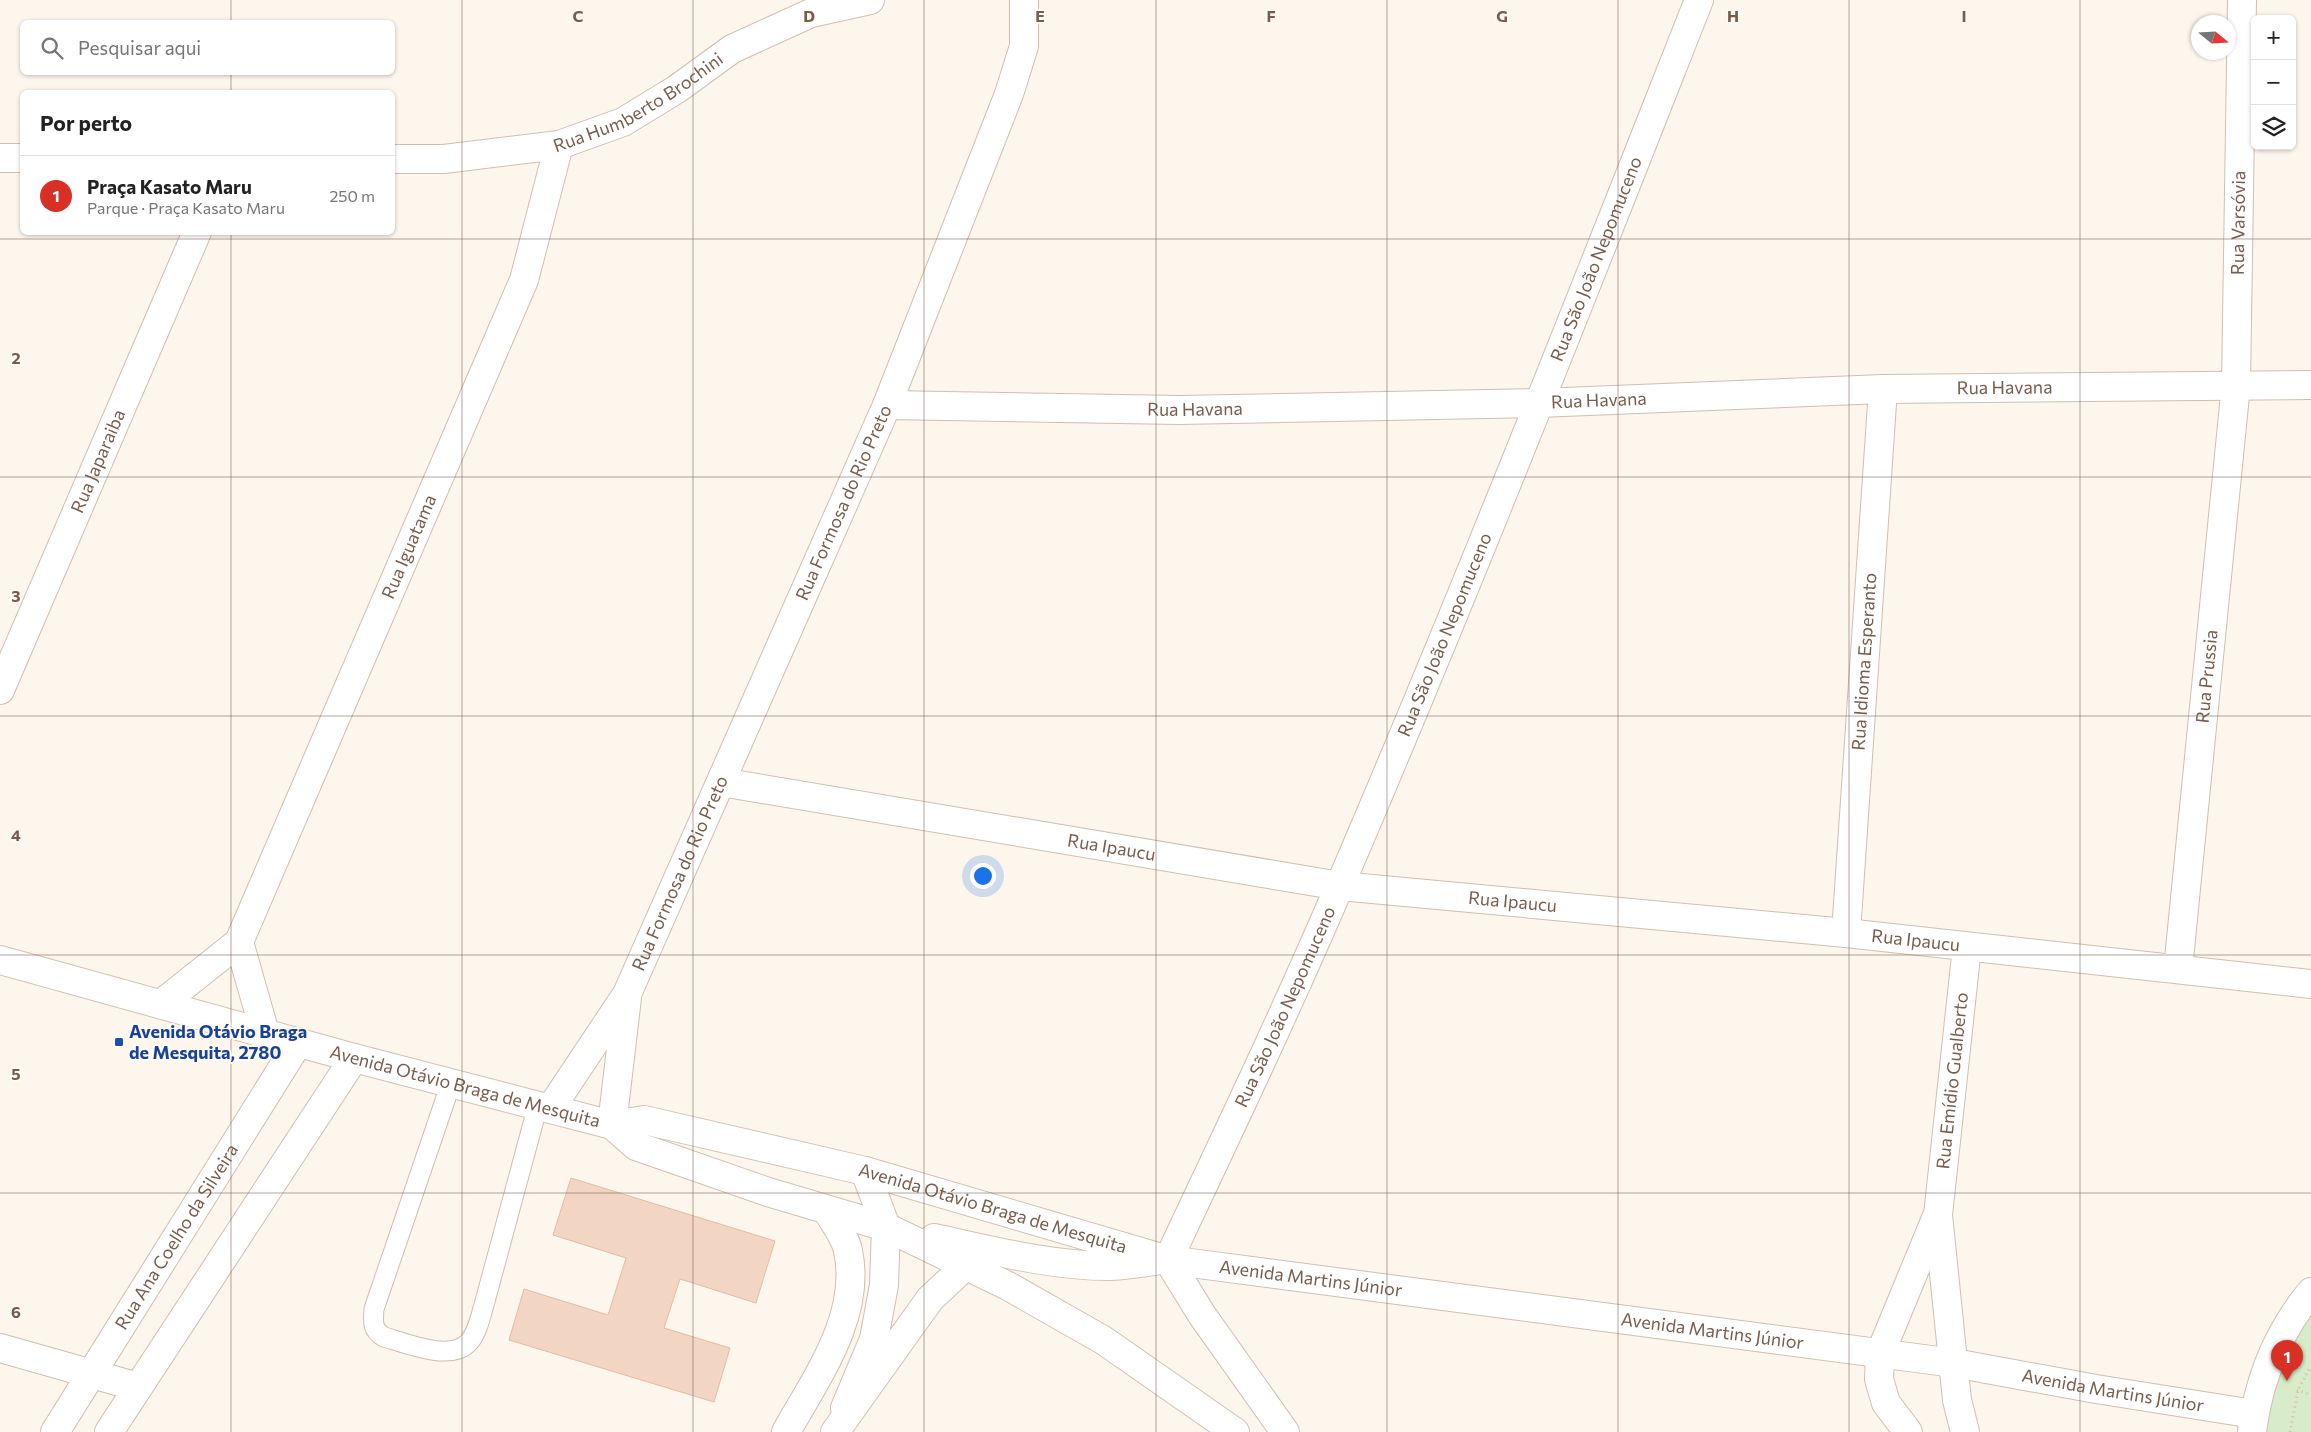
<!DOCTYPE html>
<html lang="pt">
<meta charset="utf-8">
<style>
body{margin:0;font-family:Commissioner,sans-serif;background:#f6f6f6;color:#222}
.controls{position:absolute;right:15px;top:15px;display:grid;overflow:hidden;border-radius:8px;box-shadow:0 1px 4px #0004}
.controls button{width:45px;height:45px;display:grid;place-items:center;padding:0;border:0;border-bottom:1px solid #e0e0e0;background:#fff;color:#222;font:25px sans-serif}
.compass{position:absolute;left:2191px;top:15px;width:45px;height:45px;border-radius:50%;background:#fff;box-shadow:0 1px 4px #0004;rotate:108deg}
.you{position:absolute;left:982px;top:875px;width:18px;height:18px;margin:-12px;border:4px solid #fff;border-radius:50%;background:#1a73e8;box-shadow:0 0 0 8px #1a73e833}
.badge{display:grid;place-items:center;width:32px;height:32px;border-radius:50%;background:#d93025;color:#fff;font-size:16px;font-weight:700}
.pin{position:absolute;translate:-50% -41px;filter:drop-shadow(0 1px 2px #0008)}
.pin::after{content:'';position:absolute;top:26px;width:18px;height:15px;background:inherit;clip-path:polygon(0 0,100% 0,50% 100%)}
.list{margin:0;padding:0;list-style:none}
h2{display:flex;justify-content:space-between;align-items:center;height:65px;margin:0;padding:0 20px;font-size:21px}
h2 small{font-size:16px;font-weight:400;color:#767676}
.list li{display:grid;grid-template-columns:32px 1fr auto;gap:15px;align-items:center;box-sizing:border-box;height:80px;padding:0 20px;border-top:1px solid #e0e0e0}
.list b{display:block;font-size:19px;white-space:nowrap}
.list p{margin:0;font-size:16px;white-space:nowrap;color:#767676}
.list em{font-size:16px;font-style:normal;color:#767676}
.icon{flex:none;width:28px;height:28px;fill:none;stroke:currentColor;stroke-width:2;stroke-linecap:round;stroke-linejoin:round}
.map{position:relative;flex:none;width:2311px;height:1432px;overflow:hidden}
.search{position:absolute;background:#fff;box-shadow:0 1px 4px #0004;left:20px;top:20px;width:375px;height:55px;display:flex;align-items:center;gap:12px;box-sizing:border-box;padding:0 18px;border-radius:8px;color:#767676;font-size:19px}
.panel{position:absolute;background:#fff;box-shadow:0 1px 4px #0004;left:20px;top:90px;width:375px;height:145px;border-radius:8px}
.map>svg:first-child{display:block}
.green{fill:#d8ecc9}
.building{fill:#f3d5c3;stroke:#e6bba3}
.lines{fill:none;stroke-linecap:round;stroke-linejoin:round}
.service-casing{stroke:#d1beb0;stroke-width:21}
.minor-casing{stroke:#d1beb0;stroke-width:30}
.tertiary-casing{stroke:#d1beb0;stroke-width:30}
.secondary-casing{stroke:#d6c0b0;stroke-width:30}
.path{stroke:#d9b8a5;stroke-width:3;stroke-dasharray:1 4;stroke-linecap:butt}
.service{stroke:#fff;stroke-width:19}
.minor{stroke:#fff;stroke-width:28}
.tertiary{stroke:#fff;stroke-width:28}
.secondary{stroke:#fff;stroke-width:28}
.grid{fill:none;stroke:#7a5c4d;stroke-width:1;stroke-opacity:0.55}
.transit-dot{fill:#1a4fb4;stroke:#fffaf3;stroke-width:2}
.labels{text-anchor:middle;stroke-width:4;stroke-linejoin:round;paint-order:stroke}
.street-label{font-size:18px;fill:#7a5c4d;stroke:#fffaf3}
.transit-label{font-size:18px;font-weight:bold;fill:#164399;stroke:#fffaf3;text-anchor:start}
.grid-label{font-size:16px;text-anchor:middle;font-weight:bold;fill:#7a5c4d;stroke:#fffaf3;stroke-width:4;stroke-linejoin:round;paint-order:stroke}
</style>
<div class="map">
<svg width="2311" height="1432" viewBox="0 0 2311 1432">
<rect width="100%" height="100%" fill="#fdf6ec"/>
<!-- green -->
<path class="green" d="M2311 1292V1432H2251Z"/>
<!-- building -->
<path class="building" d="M571 1178 775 1241 756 1303 680 1279 664 1328 730 1348 714 1402 509 1340 524 1289 608 1315 626 1258 553 1235Z"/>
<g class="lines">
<!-- service casing -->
<g class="service-casing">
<path id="service" d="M451 1083 374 1309C373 1322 372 1330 384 1337 405 1343 449 1361 467 1344 477 1335 480 1318 484 1305L538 1105"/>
</g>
<!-- minor casing -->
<g class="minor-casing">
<g id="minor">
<path id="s1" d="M887 405 1179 410 1539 403 1883 389 2311 385"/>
<path id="s2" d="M0 690 197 232"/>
<path id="s3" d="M721 782 1340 886 1846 933 2311 984"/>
<path id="s4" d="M1846 933 1883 389"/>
<path d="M239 942 265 1033"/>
<path id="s5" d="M2178 969 2236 385 2242 0"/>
<path id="s6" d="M161 1004 239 942 524 280 559 145"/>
<path id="s7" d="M551 1108 627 994 887 405 1009 94 1024 46V0"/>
<path d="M612 1125 627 998"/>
<path id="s8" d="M1168 1260C1227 1135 1286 1011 1340 885 1466 592 1582 296 1699 0"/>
<path d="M0 1348 138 1387"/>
<path id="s9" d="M55 1432 298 1043"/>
<path d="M109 1432 354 1058"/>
<path d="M1908 1432 1886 1403 1879 1379 1880 1354 1937 1216"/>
<path id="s10" d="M1965 1432 1957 1400 1938 1215 1967 947"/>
</g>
</g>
<!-- tertiary casing -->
<g class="tertiary-casing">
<g id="tertiary">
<path d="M0 158H22"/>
<path id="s11" d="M392 159H444L559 145 623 122 677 89 732 49 811 13 870 0"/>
<path id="s12" d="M1168 1260 1954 1363 2096 1389 2254 1414"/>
<path d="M845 1408 874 1339 884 1285 886 1227 865 1171"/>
<path d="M2252 1431C2259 1378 2277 1333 2311 1292"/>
<path d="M786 1432C816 1378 862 1316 848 1251 846 1238 834 1223 827 1210"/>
</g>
</g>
<!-- secondary casing -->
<g class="secondary-casing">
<g id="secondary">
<path id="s13" d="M0 960 354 1058 612 1125 644 1120 865 1171 1168 1260 1202 1315 1285 1432"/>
<path d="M612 1125 636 1146 768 1192 886 1227 1008 1286 1103 1340 1235 1432"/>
<path d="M934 1238C989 1250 1052 1266 1109 1266 1124 1266 1140 1263 1155 1261"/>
<path d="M835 1432 930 1299 977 1255"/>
</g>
</g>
<!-- path -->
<path class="path" d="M2297 1390 2311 1395
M2290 1432 2298 1390 2311 1366"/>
<!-- service -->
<use href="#service" class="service"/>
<!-- minor -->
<use href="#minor" class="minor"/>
<!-- tertiary -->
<use href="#tertiary" class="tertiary"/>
<!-- secondary -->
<use href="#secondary" class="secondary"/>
</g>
<!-- grid -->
<path class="grid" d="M231 0V22M462 0V1432M693 0V1432M924 0V1432M1156 0V1432M1387 0V1432M1618 0V1432M1849 0V1432M2080 0V1432M231 72V92M231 232V1432M0 239H2311M0 477H2311M0 716H2311M0 955H2311M0 1193H2311"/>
<!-- markers -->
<rect class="transit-dot" x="114" y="1037" width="10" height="10" rx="2.5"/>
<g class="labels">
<!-- street labels -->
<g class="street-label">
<text dy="6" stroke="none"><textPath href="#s11" startOffset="258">Rua Humberto Brochini</textPath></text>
<text dy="6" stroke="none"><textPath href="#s5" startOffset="749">Rua Varsóvia</textPath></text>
<text dy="6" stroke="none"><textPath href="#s8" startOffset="1089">Rua São João Nepomuceno</textPath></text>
<text dy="6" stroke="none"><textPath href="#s1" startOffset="1118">Rua Havana</textPath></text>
<text dy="6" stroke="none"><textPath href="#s1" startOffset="712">Rua Havana</textPath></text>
<text dy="6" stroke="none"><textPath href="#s1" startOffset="308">Rua Havana</textPath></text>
<text dy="6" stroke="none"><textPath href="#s2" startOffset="249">Rua Japaraiba</textPath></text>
<text dy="6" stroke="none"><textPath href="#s7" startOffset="674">Rua Formosa do Rio Preto</textPath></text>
<text dy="6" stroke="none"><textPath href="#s6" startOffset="530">Rua Iguatama</textPath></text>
<text dy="6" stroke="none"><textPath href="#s8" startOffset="684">Rua São João Nepomuceno</textPath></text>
<text dy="6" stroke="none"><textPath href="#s4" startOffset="272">Rua Idioma Esperanto</textPath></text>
<text dy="6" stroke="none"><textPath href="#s5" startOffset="294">Rua Prussia</textPath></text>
<text dy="6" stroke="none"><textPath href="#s3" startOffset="396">Rua Ipaucu</textPath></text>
<text dy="6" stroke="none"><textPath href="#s7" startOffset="269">Rua Formosa do Rio Preto</textPath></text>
<text dy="6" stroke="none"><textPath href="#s3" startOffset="801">Rua Ipaucu</textPath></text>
<text dy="6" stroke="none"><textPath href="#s3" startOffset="1206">Rua Ipaucu</textPath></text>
<text dy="6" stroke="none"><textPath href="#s8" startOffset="279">Rua São João Nepomuceno</textPath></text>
<text dy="6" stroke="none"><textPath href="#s10" startOffset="354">Rua Emídio Gualberto</textPath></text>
<text dy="6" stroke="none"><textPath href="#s13" startOffset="482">Avenida Otávio Braga de Mesquita</textPath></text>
<text dy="6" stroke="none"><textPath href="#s13" startOffset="1026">Avenida Otávio Braga de Mesquita</textPath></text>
<text dy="6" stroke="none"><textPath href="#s9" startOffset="230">Rua Ana Coelho da Silveira</textPath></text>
<text dy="6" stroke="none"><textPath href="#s12" startOffset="144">Avenida Martins Júnior</textPath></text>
<text dy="6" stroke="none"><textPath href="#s12" startOffset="549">Avenida Martins Júnior</textPath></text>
<text dy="6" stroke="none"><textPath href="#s12" startOffset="954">Avenida Martins Júnior</textPath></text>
</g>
<!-- transit labels -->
<g class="transit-label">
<text x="129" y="1038">Avenida Otávio Braga<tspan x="129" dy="21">de Mesquita, 2780</tspan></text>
</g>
</g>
<g class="grid-label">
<text x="578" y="22">C</text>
<text x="809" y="22">D</text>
<text x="1040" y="22">E</text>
<text x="1271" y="22">F</text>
<text x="1502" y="22">G</text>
<text x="1733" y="22">H</text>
<text x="1964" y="22">I</text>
<text x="16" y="364">2</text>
<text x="16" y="602">3</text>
<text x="16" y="841">4</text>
<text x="16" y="1080">5</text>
<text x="16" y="1318">6</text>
</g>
</svg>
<div class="controls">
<button>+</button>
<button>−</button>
<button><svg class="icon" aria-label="layers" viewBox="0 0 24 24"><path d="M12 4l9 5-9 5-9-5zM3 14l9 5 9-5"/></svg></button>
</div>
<svg class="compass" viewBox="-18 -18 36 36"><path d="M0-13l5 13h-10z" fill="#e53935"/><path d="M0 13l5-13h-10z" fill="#767676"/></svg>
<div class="you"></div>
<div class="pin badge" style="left:2287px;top:1381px">1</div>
<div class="search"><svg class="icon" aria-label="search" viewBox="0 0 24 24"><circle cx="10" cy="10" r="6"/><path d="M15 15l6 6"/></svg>Pesquisar aqui</div>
<section class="panel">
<h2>Por perto<small></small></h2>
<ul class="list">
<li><span class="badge">1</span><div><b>Praça Kasato Maru</b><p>Parque · Praça Kasato Maru</p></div><em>250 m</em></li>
</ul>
</section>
</div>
